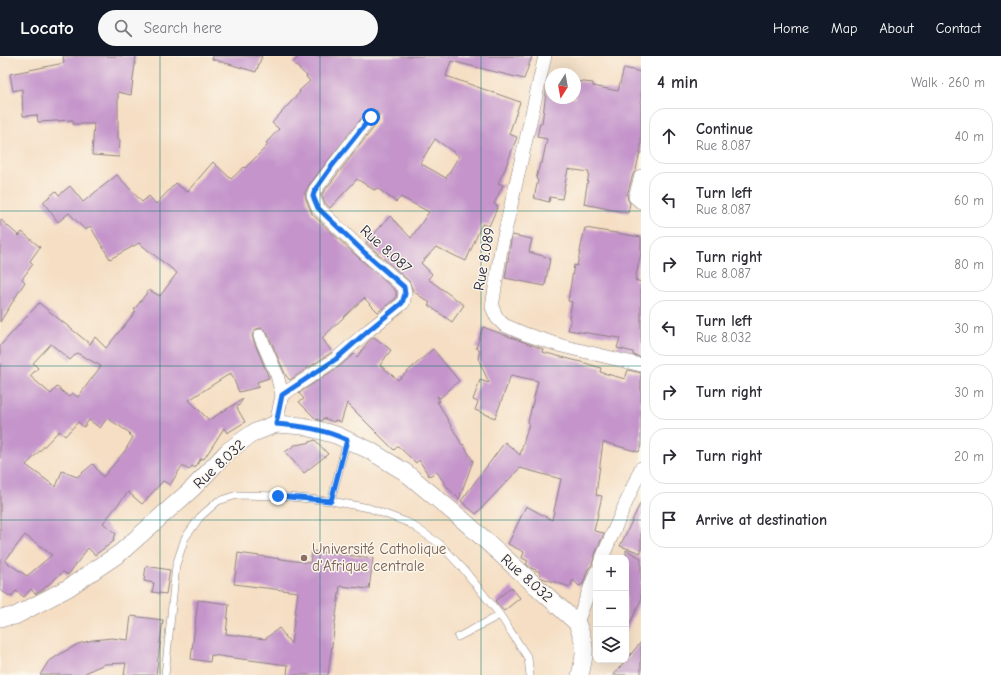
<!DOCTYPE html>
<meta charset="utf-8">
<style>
body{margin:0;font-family:"Comic Neue",sans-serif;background:#f7f7f7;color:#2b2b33}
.controls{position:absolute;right:12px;bottom:12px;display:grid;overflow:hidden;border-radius:8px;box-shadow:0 4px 16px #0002}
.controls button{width:36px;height:36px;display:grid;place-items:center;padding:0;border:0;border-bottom:1px solid #e1e1e2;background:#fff;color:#2b2b33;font:20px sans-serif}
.compass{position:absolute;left:545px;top:12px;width:36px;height:36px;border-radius:50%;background:#fff;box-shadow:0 4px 16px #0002;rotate:191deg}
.stop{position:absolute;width:12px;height:12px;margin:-9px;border:3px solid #1a73e8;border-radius:50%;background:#fff}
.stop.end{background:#1a73e8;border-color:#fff;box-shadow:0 1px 4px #0008}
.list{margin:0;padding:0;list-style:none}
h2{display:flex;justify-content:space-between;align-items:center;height:52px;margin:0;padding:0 16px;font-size:17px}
h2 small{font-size:13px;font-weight:400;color:#7c7c81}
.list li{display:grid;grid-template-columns:26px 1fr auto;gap:12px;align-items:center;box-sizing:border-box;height:56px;margin:0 8px 8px;padding:0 8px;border:1px solid #e1e1e2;border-radius:16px}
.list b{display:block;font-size:15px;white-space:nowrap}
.list p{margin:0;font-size:13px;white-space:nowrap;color:#7c7c81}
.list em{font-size:13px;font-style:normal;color:#7c7c81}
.icon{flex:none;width:22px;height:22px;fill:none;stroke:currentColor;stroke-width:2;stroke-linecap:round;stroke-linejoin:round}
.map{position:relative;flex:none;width:641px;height:619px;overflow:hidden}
header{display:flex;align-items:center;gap:24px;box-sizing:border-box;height:56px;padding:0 20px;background:#111827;color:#fff}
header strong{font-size:19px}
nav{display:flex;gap:22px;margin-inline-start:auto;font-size:14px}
.search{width:280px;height:36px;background:#f7f7f7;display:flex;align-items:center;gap:10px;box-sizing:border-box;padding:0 14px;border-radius:22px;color:#7c7c81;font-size:15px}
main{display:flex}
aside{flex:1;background:#fff}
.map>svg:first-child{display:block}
.building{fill:#c494cb;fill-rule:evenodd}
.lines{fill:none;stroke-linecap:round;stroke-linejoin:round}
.service-casing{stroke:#8c807f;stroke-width:8}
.minor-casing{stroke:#8c807f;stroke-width:14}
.tertiary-casing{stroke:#8c807f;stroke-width:18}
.service{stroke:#fff;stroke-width:7}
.minor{stroke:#fff;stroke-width:13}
.tertiary{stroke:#fff;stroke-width:17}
.route{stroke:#1a73e8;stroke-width:5}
.grid{fill:none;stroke:#0f766e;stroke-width:1;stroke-opacity:0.55}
.education-dot{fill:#8d6e63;stroke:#fbf7ec;stroke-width:1.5}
.labels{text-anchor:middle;stroke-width:3;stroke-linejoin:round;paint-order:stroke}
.street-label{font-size:15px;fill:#22223b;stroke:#fbf7ec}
.education-label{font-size:15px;fill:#785e54;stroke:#fbf7ec;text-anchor:start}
</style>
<header>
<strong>Locato</strong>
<div class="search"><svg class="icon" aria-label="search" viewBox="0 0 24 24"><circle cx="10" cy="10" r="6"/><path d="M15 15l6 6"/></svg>Search here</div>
<nav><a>Home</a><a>Map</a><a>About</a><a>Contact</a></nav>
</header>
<main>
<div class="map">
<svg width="641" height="619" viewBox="0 0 641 619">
<rect width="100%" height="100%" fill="#fbf7ec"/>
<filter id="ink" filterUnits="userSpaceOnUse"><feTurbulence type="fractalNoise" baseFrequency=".025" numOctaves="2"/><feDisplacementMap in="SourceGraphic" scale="8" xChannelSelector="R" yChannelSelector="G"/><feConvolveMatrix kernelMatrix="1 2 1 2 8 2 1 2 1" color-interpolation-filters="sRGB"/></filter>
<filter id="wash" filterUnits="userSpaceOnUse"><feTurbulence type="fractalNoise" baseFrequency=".012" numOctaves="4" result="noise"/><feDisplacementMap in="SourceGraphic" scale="16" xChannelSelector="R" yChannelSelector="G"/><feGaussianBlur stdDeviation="0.9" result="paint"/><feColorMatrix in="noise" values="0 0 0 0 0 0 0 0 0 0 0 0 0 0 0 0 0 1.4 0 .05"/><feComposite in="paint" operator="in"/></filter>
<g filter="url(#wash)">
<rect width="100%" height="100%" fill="#f5dec3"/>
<g id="blocks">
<!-- building -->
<path class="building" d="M63 0H136L131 39 118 36V84H120L119 101 92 99 94 68H73V64L38 66 37 59 23 60 22 33 13 35 10 18 64 7Z
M213 0H262L256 16 212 3Z
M299 0H532L524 23 451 5 446 20 520 46 509 78 517 81 505 113 498 127 503 129 494 148 498 150 489 170 482 168 466 205 436 191 421 207 432 218 428 223 464 249 452 266 428 249 430 247 413 235 409 225 366 187 390 160 411 182 429 156 401 141 396 146 377 132 374 134 357 123 330 152 325 147 322 140V138L378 66 379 58 376 55 372 53 368 54 309 129 305 137 306 143 312 158 349 193 396 235V242L378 256 364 242 322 282 332 296 290 324 286 320 267 276 261 272 256 273 252 279 253 283 269 322 257 326 259 331 239 336 231 317 189 344 209 364 243 343 237 352 245 366 227 377 224 372 204 403 201 402 195 412 192 410 189 414 182 410 170 429 163 425 142 448 128 436 103 467 116 478 113 483 114 485 95 499 88 492 68 519 63 516 41 535 35 538 31 533 24 541 16 535 11 541 0 534V290L39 247 90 288 95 281 106 292 136 255 134 254 149 234 160 240 177 217 139 187 110 203 90 170 85 174 69 157 58 166 43 146 56 135 59 139 70 130 83 146 117 119 142 146 149 140 156 148 176 127 187 136 213 106 231 123 244 111 245 112 268 89 266 87 279 73 272 67 300 36 299 35 310 25 306 21 307 20 293 7ZM435 83 459 100 446 122 420 107ZM51 288 70 304 77 297 101 310 78 341 72 337 69 341 57 331 51 338 30 320 38 312 33 307ZM107 362 130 377 129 378 133 381 125 395 103 421 93 408 77 421 62 415 56 431 26 409 59 375 65 380 78 366 84 371 89 364 100 372ZM25 479 52 499 27 520 5 505Z
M624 12 641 16V97H640L639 100 636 114 633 118 627 139 628 144 630 147 628 157 584 148 589 116 568 113 562 143 550 141 549 146 534 142 538 124 536 123 540 107H542L547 83 537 81 540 67H542L548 21 551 22V42H575V25L593 27V30L618 35Z
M0 163 19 180 22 176 40 191 30 205 33 208 22 223 25 226 0 266Z
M585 172 641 181V197L635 224 641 226V301L633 299V296L617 292 620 282 568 274 571 263 569 262 572 246 568 245 574 209 577 210Z
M512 179 532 183 529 196 550 202 545 230 505 222Z
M483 271 543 293 542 296 585 307 601 312 600 316 625 323 628 314 641 317V390L639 396 603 386 596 439 602 440 594 475 604 477 595 499 592 509 588 513 583 528 579 530 573 524 570 531 542 522 540 520V516L531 512 526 508 528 505 522 502 524 496 508 488 526 450 552 464 561 423 520 412 476 458 461 445 505 386 520 399 529 367 528 366 538 325 511 319 495 362 475 354 478 346 473 344 480 324 489 327 478 302 480 294 476 292Z
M374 281 391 294 380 309 398 324 433 293 459 325 440 342 437 340 440 346 437 345 462 389 463 388 473 405 459 443 447 431 437 416 429 420 419 404 416 407 398 390 394 394 347 347 341 366 335 364 334 366 323 362 322 365 316 363 299 346 304 343 299 337 340 310 354 298 357 301 367 287Z
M315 384 328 398 304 417 285 396 295 389 307 387Z
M641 446V497L620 490Z
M626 494 641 502V544L626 576Z
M312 495 373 502 369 533 340 530 328 619H287L288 609 211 599 210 606 191 603 198 544 229 548 226 578 265 583 279 572 291 588 298 536 234 528 238 497 310 507Z
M146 510 170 514 166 538 152 536 154 527 144 525Z
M511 531 520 542 504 555 495 545Z
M131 560 163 564 156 619H124L126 607 105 608 93 613 82 619H40L48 606 62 597 78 588 93 584 112 582 128 584Z
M641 586V619H613L626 604Z"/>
</g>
</g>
<g filter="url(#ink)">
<use href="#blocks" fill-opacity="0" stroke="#8c807f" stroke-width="1"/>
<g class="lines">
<!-- service casing -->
<g class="service-casing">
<path id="service" d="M331 445 347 384
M458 581 500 559
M165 619 176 509 185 482 200 461 218 445 237 439 278 440 331 445 369 452 409 467 440 488 465 515 500 559 528 602 530 619"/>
</g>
<!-- minor casing -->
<g class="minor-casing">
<path id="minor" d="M545 0 501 193 492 251 497 262 504 269 525 278 562 290 641 309
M641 120 635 141 641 146
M260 280 277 319 282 339
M276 368 282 339 336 303 369 274 403 247 405 238 404 231 365 197 318 152 313 140 315 134 333 110 371 61
M602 502 641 412
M577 567 596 516"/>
</g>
<!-- tertiary casing -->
<g class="tertiary-casing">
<path id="tertiary" d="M0 562 15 560 68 532 120 497 193 432 228 395 253 377 276 368 303 370 336 379 369 394 405 416 464 465 577 567C586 589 586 596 580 619"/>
</g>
<!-- service -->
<use href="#service" class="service"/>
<!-- minor -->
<use href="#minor" class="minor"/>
<!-- tertiary -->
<use href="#tertiary" class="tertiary"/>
</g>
</g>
<g class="lines" filter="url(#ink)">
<!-- route -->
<path class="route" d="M278 440 331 445 347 384C323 373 302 370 276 368L282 339 336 303 369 274 402 247 405 238 404 231 365 197 318 152 313 140 315 134 332 110 371 61"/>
</g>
<!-- grid -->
<path class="grid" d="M160 0V619M320 0V619M481 0V619M0 155H641M0 310H641M0 464H641"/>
<!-- markers -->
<circle class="education-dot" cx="304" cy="502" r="4"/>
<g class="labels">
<!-- street labels -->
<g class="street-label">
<text transform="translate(386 193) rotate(42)" y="5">Rue 8.087</text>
<text transform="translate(484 203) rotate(-80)" y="5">Rue 8.089</text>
<text transform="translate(219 408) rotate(-43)" y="5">Rue 8.032</text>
<text transform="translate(527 522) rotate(42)" y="5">Rue 8.032</text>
</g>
<!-- education labels -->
<g class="education-label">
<text x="312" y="498">Université Catholique<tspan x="312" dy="17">d'Afrique centrale</tspan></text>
</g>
</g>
</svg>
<div class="controls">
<button>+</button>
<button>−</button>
<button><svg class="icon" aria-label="layers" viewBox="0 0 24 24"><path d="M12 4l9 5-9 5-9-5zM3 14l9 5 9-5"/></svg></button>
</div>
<svg class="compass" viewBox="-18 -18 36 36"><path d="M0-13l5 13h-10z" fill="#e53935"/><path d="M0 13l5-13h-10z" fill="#7c7c81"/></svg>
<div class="stop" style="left:371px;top:61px"></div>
<div class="stop end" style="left:278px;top:440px"></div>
</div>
<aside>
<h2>4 min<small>Walk · 260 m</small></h2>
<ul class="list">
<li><svg class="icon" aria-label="ahead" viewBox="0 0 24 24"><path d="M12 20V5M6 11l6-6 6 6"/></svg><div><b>Continue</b><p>Rue 8.087</p></div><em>40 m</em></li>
<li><svg class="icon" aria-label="left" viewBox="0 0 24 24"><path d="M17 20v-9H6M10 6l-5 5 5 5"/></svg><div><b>Turn left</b><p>Rue 8.087</p></div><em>60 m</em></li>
<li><svg class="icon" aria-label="right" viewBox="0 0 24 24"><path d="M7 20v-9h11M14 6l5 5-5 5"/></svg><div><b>Turn right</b><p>Rue 8.087</p></div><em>80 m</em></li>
<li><svg class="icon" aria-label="left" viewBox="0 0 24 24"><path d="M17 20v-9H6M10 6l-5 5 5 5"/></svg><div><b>Turn left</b><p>Rue 8.032</p></div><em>30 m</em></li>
<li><svg class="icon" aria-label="right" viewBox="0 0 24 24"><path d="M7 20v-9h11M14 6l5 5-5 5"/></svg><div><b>Turn right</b></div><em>30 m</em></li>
<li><svg class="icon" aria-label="right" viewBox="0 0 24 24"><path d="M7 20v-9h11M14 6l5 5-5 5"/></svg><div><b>Turn right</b></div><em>20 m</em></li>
<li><svg class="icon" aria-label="arrive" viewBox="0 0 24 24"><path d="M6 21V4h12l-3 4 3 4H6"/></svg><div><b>Arrive at destination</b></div></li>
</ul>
</aside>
</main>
